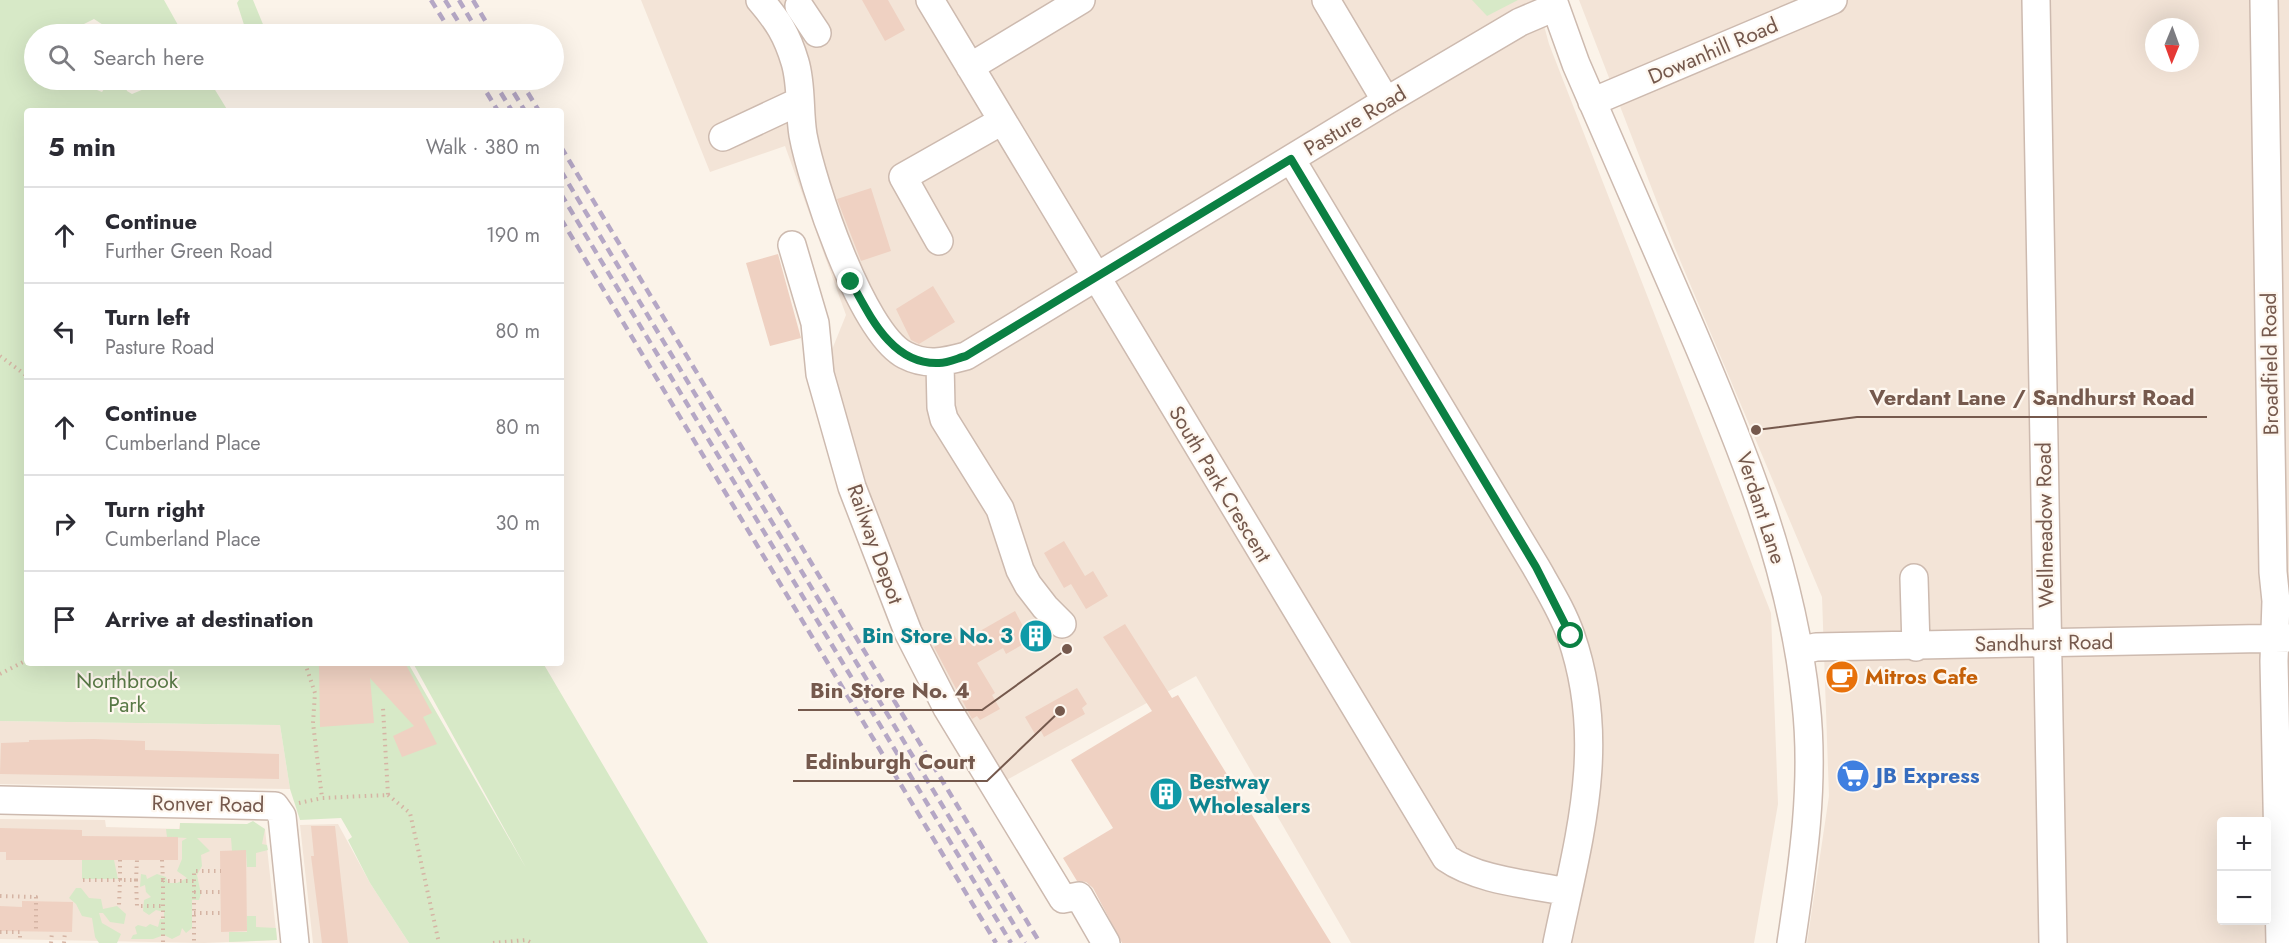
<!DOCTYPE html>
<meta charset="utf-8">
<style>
body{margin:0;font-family:Jost,sans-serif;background:#f2f2f3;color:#2b2b33}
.controls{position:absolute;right:18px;bottom:18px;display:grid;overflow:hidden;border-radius:6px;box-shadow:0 6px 24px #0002}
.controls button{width:54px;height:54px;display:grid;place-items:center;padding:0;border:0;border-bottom:2px solid #e1e1e2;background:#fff;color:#2b2b33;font:30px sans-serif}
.compass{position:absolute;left:2145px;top:18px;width:54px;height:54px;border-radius:50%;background:#fff;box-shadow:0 6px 24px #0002;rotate:181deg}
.stop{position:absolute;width:18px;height:18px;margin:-14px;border:4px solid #0b8043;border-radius:50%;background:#fff}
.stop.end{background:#0b8043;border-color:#fff;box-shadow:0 2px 6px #0008}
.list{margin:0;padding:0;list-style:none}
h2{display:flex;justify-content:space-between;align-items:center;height:78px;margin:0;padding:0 24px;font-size:26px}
h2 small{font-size:20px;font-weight:400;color:#7c7c81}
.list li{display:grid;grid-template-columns:39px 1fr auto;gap:18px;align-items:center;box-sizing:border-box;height:96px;padding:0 24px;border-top:2px solid #e1e1e2}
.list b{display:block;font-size:22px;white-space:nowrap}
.list p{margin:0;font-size:20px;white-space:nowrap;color:#7c7c81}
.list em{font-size:20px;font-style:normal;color:#7c7c81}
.icon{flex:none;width:33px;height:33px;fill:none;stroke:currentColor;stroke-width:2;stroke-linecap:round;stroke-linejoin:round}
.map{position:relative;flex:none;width:2289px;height:943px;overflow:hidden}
.search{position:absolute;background:#fff;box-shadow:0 6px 24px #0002;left:24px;top:24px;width:540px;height:66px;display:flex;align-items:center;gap:15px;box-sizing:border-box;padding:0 21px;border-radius:33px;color:#7c7c81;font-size:22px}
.panel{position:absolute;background:#fff;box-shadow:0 6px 24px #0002;left:24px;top:108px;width:540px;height:558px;border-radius:6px}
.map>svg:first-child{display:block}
.residential{fill:#f3e4d7;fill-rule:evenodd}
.green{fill:#d7e9c7}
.building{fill:#efd1c2}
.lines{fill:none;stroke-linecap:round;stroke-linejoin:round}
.minor-casing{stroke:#cdbaaf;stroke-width:30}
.path{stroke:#d5b4a4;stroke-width:4;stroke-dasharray:1.5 4.5;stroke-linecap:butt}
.minor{stroke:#fff;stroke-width:27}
.rail{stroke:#b5a7c5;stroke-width:4.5;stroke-dasharray:9 6;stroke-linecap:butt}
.route{stroke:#0b8043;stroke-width:8}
.labels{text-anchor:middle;stroke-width:4.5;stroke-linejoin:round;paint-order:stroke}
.street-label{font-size:21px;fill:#75594d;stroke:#fef7ef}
.culture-label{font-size:21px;font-weight:bold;fill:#0d838f;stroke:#fef7ef;text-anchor:end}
.food-label{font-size:21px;font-weight:bold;fill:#c56008;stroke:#fef7ef;text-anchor:start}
.park-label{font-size:21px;fill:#597946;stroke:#fef7ef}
.shop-label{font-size:21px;font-weight:bold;fill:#366cbe;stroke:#fef7ef;text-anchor:start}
.leader{fill:none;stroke:#75594d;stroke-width:2}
.callout-dot{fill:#75594d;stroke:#fef7ef;stroke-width:2}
.callout-label{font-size:22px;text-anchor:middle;font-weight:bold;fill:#75594d;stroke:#fef7ef;stroke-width:4.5;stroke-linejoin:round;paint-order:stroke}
</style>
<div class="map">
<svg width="2289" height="943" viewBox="0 0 2289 943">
<rect width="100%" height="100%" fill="#fbf3e9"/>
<!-- residential -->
<path class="residential" d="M641 0H1537L1549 44 1771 613 1778 804 1754 943H1351L1196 676 1001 783 919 639 871 517 829 357 846 315 785 146 710 172Z
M1579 0H2289V943H1807L1829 796 1822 597 1674 246ZM2154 27H2190V63H2154ZM2222 822H2266V920H2222Z
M0 721 280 725 290 789 0 784Z
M0 819 105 820 106 827 179 829 180 823 265 829 277 940 204 943 0 939Z
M338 824 370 883 409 943H313L300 825Z"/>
<!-- green -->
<path class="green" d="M0 0H164L183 34H117L94 19 82 25 81 34H34V80H91L92 88 102 92 110 80H123L127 91 132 94 144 89 146 80H209L228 111H27V663H408L526 868 413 663H543L708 943H409L370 883 348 840 352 837 341 818 300 820 290 789 280 725 0 721Z
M239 0H253L267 34H247L237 3Z
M1472 0H1518L1487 16Z
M253 821 265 829 262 844 267 845 268 850 256 853V867H247L246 851H232L231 838H197L210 851 201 855 202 866 197 875 201 894 199 900H192V928L186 933 182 928 180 935 172 939 164 935 153 939H131L133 935 137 934 135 927 138 925 146 927 150 924 158 927 160 919H164V912L156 910 149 915 143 911 144 900 151 897 146 892 145 885 140 887 141 874 146 875 147 879 157 874 166 877 168 883H177L187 878 177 871 182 859V841L187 838 167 837 166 829H180V823L247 824Z
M82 837 114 860 118 879H82Z
M76 888H81L89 898 101 899 103 909 117 906 126 914 124 924 110 922 103 913H99L102 923 121 934 117 943H99L95 937 92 918 82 916 76 904 69 898Z
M247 916H256V927L276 928 277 940 229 942V932H247Z"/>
<!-- building -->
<path class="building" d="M862 0H888L905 30 885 41Z
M871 188 891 251 861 261 837 199Z
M778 254 801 338 770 346 746 263Z
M933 286 955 322 919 344 911 340 896 309Z
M1064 541 1085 576 1093 571 1108 596 1086 609 1071 584 1064 588 1044 553Z
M1015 611 1023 626 1043 633 1006 654 1003 648 977 663 995 693 992 695 1000 709 980 720 977 716 972 719 934 647 954 635 959 643Z
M1125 624 1172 698 1178 695 1331 943H1122L1093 888 1086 882 1077 881 1063 858 1113 828 1071 760 1152 711 1103 637Z
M405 663 432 713 423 717 437 744 402 757 393 736 414 726 370 678 374 723 320 727 319 664Z
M1077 688 1087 704 1082 708 1085 714 1044 737 1041 731 1035 734 1025 717Z
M94 739 145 741V750L279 754V779L0 774 1 743 29 742V740Z
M311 826H335L348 943H322L311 856H314Z
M0 828 82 830V836L178 837V860H6V852H0Z
M246 850 247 931 221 932 220 851Z
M22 901 73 902 72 932 0 931V906L22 907Z"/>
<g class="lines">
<!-- minor casing -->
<g class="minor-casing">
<path id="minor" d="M760 0C778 21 787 35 795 62 802 85 799 111 803 135 812 183 861 332 905 355 926 366 944 362 966 356L1386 101 1520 22 1555 7
M930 0 1446 858C1479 881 1529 884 1568 892
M1326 0 1386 101
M1553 0 1576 64C1613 149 1650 234 1687 319 1741 444 1792 567 1806 703 1815 783 1803 864 1791 943
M2036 0 2053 943
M2264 0 2273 572 2276 601 2274 661 2280 943
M799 6 817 33
M970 67 1081 0
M1592 102 1833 0
M723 137 800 101
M1291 159 1536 567C1549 590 1563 612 1571 636 1608 743 1579 837 1557 943
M939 241 903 177 1002 121
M792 245 815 323 820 374 852 487 908 632 947 708 1063 899 1079 896 1106 943
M940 363 941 407 944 419 1000 509 1020 570 1028 585 1045 607 1062 624
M1914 578 1916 647
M1799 651 1816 647 2289 638
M0 800 275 806 282 816 295 943"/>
</g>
<!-- path -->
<path class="path" d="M0 356 27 376
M305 663 315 693 313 723 322 798 388 795 383 708
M0 674 27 660
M388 795 410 813 439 943
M299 803 322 798
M120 860V880H136L137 906H162
M162 860 163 880
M83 880H120L119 905
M136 880 137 860
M194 881V871H221
M194 892H221
M0 896 36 897V932
M194 913H221
M0 932H20V939
M163 942V881H194V942
M51 943 52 932
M64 943 65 932
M493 943 526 940 532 943"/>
<!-- minor -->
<use href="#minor" class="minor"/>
<!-- rail -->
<path class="rail" d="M431 0 452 34
M445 0 466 34
M459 0 479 34
M473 0 493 34
M479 80 498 111
M493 80 512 111
M506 80 525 111
M520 80 539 111
M561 147 1040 943
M561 171 1025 943
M561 194 1011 943
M561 219 996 943"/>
</g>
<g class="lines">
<!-- route -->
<path class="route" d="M851 282C870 316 892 365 939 363 948 363 958 358 966 356L1291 159 1536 567 1571 636"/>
</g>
<!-- icons -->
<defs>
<g id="building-disc" transform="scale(1.725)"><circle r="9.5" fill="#0f9aa8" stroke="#fef7ef"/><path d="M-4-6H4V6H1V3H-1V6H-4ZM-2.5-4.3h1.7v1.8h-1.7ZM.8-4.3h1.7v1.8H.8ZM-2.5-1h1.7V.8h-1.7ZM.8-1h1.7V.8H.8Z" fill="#fff"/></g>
<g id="cafe-disc" transform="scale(1.725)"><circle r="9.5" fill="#e8710a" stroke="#fef7ef"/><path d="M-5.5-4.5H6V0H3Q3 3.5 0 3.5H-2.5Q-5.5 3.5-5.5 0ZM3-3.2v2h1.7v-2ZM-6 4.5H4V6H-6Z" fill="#fff"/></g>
<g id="supermarket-disc" transform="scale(1.725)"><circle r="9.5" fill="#3f7fe0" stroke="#fef7ef"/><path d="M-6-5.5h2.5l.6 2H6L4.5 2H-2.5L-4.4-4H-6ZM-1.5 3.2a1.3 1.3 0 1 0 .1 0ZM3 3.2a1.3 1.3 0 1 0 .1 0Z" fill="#fff"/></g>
</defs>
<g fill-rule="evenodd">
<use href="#building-disc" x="1036" y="636"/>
<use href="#cafe-disc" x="1842" y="677"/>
<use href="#supermarket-disc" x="1853" y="776"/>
<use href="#building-disc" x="1166" y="794"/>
</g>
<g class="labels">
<!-- street labels -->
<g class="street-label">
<text transform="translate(1713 51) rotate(-23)" y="7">Dowanhill Road</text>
<text transform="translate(1355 121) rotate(-31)" y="7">Pasture Road</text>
<text transform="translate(2270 364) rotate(-91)" y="7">Broadfield Road</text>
<text transform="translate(1220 484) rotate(59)" y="7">South Park Crescent</text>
<text transform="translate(1761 508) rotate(72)" y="7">Verdant Lane</text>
<text transform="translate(2045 525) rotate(-91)" y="7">Wellmeadow Road</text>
<text transform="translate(875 544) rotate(70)" y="7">Railway Depot</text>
<text transform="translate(2044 643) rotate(-1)" y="7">Sandhurst Road</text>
<text transform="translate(208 804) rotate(1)" y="7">Ronver Road</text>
</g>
<!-- culture labels -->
<g class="culture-label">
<text x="1013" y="643">Bin Store No. 3</text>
<text x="1189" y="789" text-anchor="start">Bestway<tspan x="1189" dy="24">Wholesalers</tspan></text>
</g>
<!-- food labels -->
<g class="food-label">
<text x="1865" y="684">Mitros Cafe</text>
</g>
<!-- park labels -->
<g class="park-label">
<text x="127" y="688">Northbrook<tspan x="127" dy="24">Park</tspan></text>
</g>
<!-- shop labels -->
<g class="shop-label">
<text x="1876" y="783">JB Express</text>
</g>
</g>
<!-- callouts -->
<path class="leader" d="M1756 430L1857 417H2207M1067 649L982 710H798M1060 711L987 781H793"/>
<g class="callout-dot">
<circle cx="1756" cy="430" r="6"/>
<circle cx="1067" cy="649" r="6"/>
<circle cx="1060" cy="711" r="6"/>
</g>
<g class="callout-label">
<text x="2032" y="405">Verdant Lane / Sandhurst Road</text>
<text x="890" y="698">Bin Store No. 4</text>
<text x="890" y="769">Edinburgh Court</text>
</g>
</svg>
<div class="controls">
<button>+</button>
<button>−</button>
</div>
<svg class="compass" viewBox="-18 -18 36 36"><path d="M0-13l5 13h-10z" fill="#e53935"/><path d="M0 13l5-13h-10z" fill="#7c7c81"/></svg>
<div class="stop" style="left:1571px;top:636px"></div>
<div class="stop end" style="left:851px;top:282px"></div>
<div class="search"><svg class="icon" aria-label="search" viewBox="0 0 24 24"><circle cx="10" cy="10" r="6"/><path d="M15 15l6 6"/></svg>Search here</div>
<section class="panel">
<h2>5 min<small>Walk · 380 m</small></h2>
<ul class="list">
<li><svg class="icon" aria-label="ahead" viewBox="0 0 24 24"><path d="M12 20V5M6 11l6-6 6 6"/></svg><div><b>Continue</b><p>Further Green Road</p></div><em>190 m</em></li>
<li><svg class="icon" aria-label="left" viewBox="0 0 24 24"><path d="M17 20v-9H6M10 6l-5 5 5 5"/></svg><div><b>Turn left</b><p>Pasture Road</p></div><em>80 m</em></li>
<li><svg class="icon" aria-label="ahead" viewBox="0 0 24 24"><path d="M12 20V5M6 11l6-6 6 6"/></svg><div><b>Continue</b><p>Cumberland Place</p></div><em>80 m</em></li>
<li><svg class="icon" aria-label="right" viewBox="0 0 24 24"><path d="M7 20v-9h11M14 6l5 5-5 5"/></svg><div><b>Turn right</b><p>Cumberland Place</p></div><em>30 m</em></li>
<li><svg class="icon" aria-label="arrive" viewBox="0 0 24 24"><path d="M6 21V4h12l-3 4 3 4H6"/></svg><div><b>Arrive at destination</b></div></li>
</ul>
</section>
</div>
